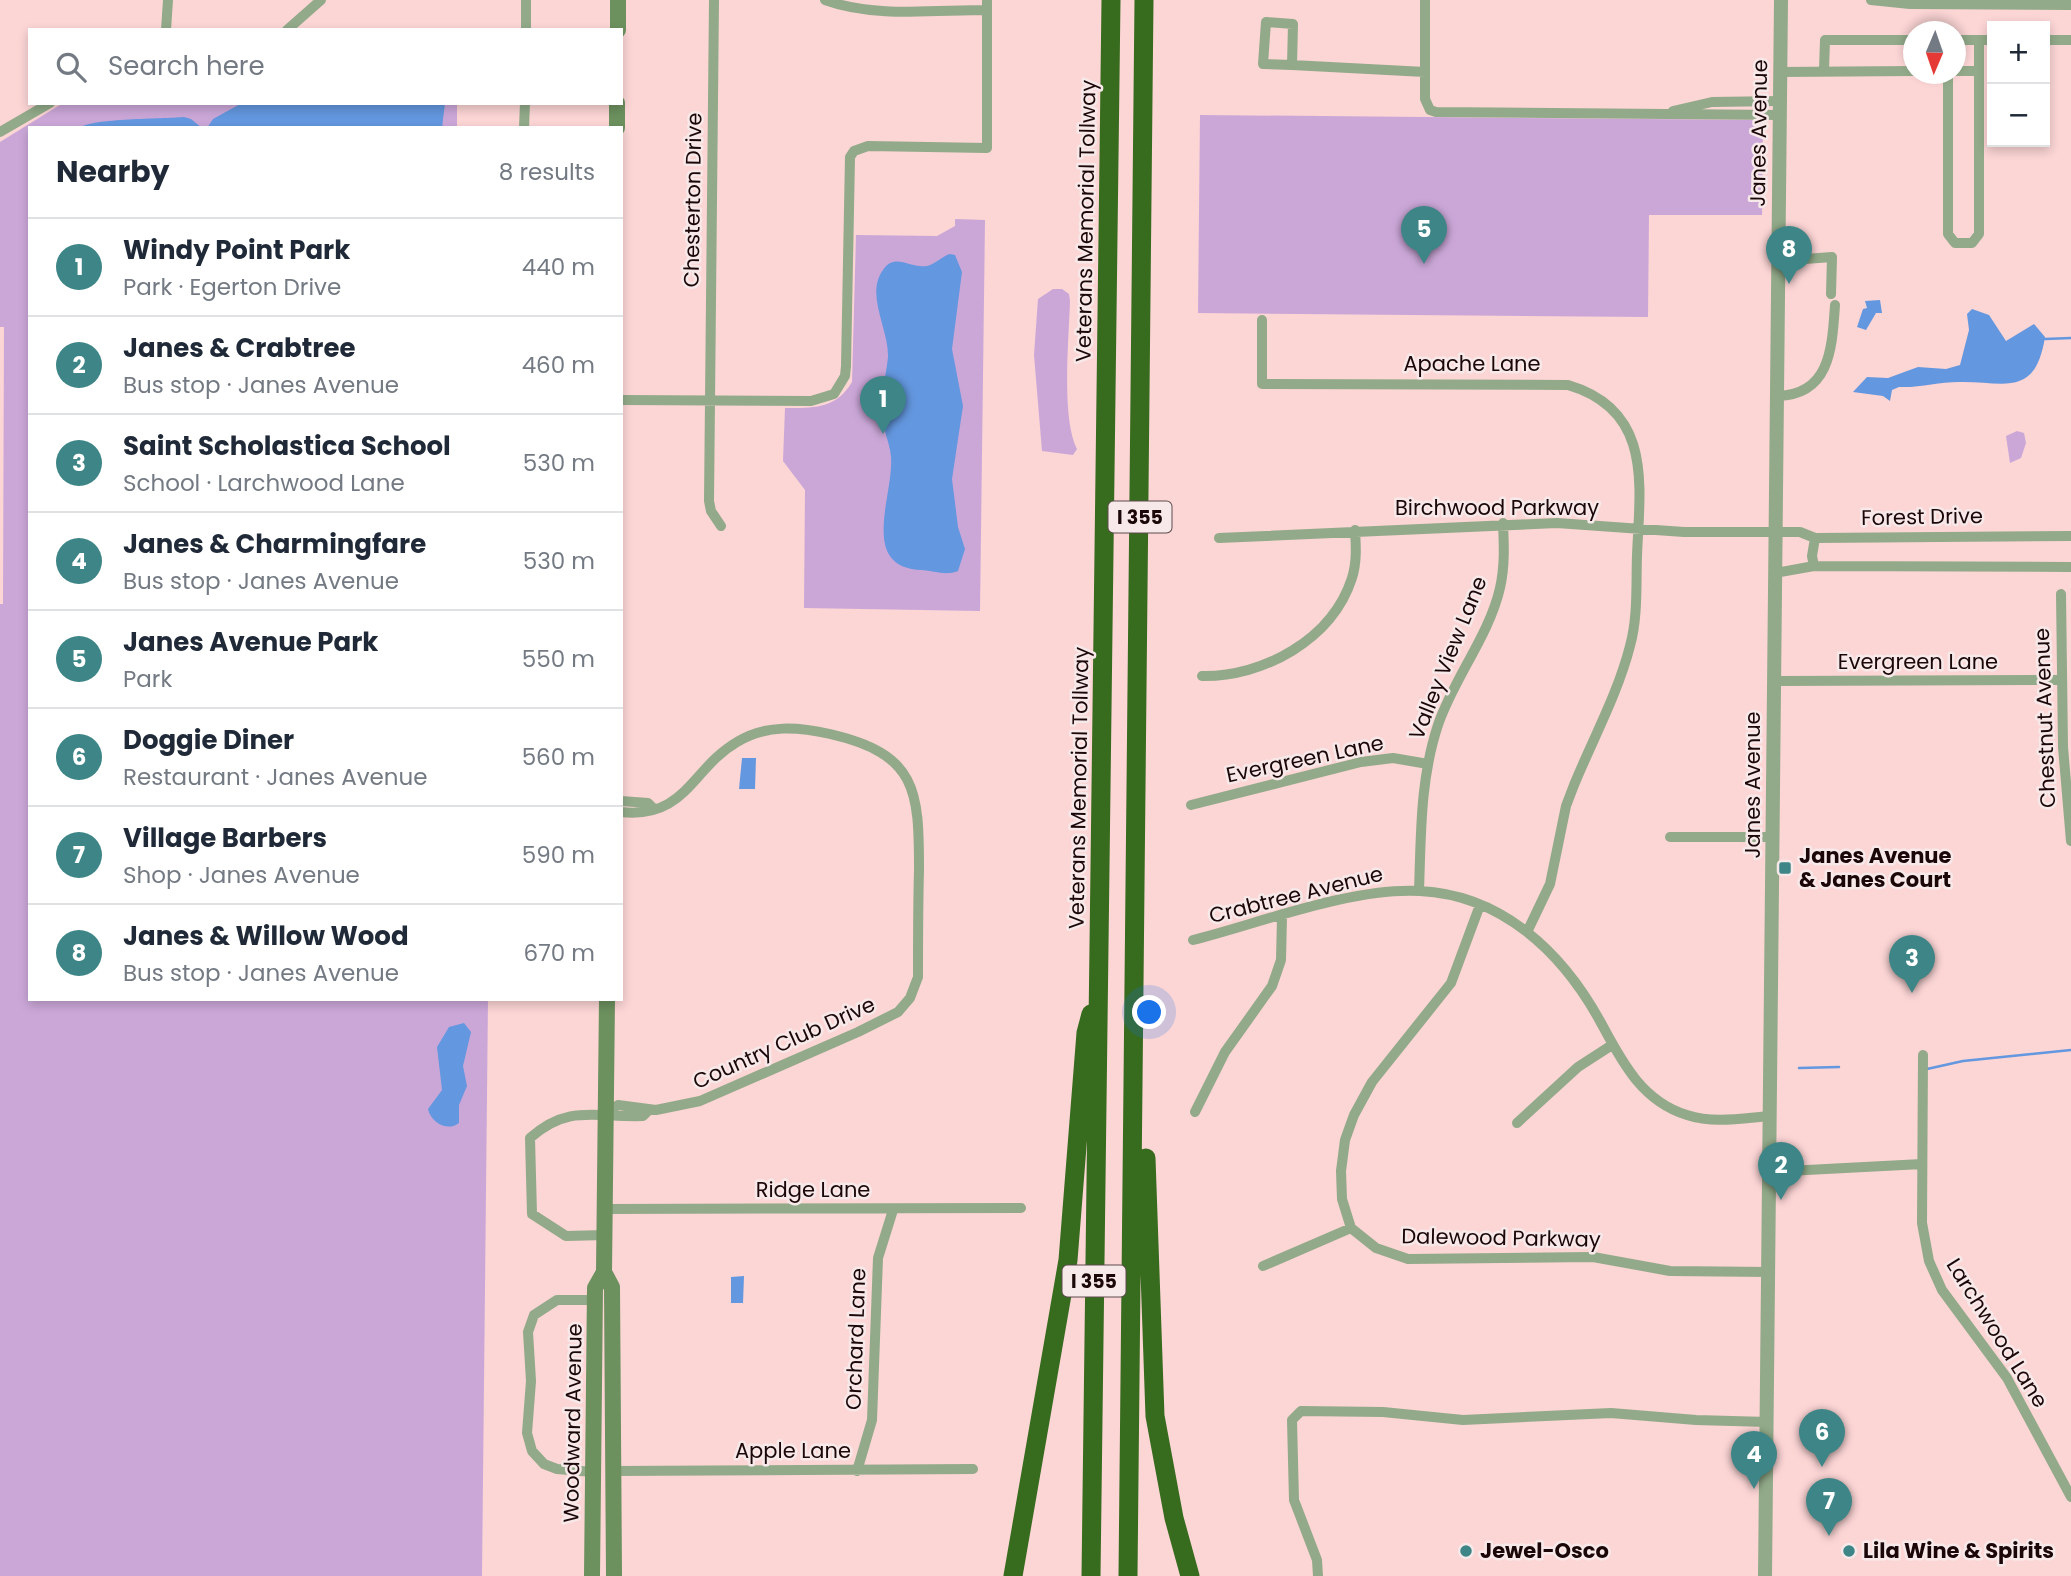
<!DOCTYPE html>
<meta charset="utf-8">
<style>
body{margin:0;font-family:Poppins,sans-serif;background:#f2f2f3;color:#1f2937}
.controls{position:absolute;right:21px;top:21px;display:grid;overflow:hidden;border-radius:0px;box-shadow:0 4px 10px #0003}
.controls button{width:63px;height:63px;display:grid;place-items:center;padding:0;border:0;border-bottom:2px solid #e0e1e3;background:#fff;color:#1f2937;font:35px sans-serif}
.compass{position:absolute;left:1903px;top:21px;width:63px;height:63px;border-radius:50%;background:#fff;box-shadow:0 4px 10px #0003;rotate:182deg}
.you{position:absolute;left:1150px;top:1013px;width:24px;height:24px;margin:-18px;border:5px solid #fff;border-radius:50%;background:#1a73e8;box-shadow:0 0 0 10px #1a73e833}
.badge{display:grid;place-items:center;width:46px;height:46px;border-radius:50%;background:#3d8586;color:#fff;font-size:23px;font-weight:700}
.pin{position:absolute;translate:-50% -58px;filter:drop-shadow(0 2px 4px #0008)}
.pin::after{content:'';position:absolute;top:37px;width:24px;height:21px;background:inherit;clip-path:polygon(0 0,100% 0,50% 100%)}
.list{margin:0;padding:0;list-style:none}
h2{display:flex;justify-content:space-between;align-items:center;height:91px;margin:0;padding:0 28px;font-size:30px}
h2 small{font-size:23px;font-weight:400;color:#747a83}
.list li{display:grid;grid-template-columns:46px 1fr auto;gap:21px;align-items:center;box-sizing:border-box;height:98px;padding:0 28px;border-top:2px solid #e0e1e3}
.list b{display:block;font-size:26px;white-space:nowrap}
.list p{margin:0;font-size:23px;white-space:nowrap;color:#747a83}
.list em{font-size:23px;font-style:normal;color:#747a83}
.icon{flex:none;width:38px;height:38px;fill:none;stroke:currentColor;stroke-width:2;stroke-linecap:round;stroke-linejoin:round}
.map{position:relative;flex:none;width:2071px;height:1576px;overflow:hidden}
.search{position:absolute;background:#fff;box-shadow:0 4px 10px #0003;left:28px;top:28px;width:595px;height:77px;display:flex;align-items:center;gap:18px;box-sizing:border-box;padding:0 24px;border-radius:0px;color:#747a83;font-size:26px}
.panel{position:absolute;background:#fff;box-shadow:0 4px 10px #0003;left:28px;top:126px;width:595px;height:875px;border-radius:0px}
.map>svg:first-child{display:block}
.green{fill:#cba7d8}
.water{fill:#6397df}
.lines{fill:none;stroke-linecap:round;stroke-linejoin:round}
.stream{stroke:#6397df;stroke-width:2.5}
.minor{stroke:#92aa89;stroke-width:10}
.tertiary{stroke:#92aa89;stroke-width:14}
.secondary{stroke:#6c905e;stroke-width:16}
.motorway{stroke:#376b1e;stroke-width:19}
.poi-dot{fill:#3d8586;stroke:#f7e9e9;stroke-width:2.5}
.labels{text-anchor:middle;stroke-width:5;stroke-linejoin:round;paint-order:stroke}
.shield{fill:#f7e9e9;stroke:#5d4b4c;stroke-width:2}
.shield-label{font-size:19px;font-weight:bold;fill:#1b0708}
.street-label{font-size:21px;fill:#1b0708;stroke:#f7e9e9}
.poi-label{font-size:21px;font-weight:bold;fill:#1b0708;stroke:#f7e9e9;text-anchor:start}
</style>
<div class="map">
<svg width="2071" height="1576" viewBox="0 0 2071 1576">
<rect width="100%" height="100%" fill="#fcd5d5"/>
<!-- green -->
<path class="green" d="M63 103H457V128H30V999H488L482 1576H0V604H3L4 327H0V142Z
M1200 115 1763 120 1762 215H1649L1648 317 1198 313Z
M955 219 985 220 980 611 804 608 805 490 783 461 785 408C814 408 836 409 852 382L856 235 937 236 955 226Z
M1053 289H1062L1069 294 1070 301C1069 339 1061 417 1077 449L1073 455 1042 451 1034 355 1038 299Z
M2017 431 2024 433 2026 443 2021 458 2010 463 2006 436Z"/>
<!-- water -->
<path class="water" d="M242 103H445L442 128H207L213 119Z
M184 117 191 119 202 128H79C93 118 162 119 184 117Z
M950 254 955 255 962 272 952 349 963 406 952 479 958 527 965 549 958 571C946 576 934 571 922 570 858 568 894 495 891 457 890 443 883 430 882 416 880 396 886 377 888 357 889 329 865 295 883 270 895 252 910 269 927 266 936 264 942 256 950 254Z
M1880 300 1882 313H1876L1866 330 1857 327 1863 309 1867 308 1865 301Z
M1972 309 1989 315 2006 341 2034 324 2045 337C2035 399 2004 381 1959 382 1939 382 1919 388 1899 387L1892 390 1890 401 1883 396 1853 392 1867 377 1888 378 1918 367 1946 369 1960 365 1969 330 1967 314Z
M742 758H756L755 789H739Z
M464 1023 471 1032 463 1066 467 1086 459 1105V1123C448 1132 431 1123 428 1109L442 1090 437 1047 449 1027Z
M744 1276 743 1303H731V1277Z"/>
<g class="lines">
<!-- stream -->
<path class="stream" d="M2045 339 2071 338
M1799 1068 1839 1067
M1927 1069 1963 1061 2071 1050"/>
<!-- minor -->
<path class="minor" d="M714 0 709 501 711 511 721 526
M825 0C874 18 935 10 987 10
M1425 0V99L1430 110 1436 112 1780 115
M1871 0 1910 4 2071 5
M1266 22 1293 24 1292 65 1263 64Z
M166 30 168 0
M287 30 321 0
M526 30V0
M1955 40H1979
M2045 40H2071
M1292 65 1425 72
M1824 70 1825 40H1913
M1955 71H1979
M1781 72 1913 71
M1948 74V234L1955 243H1972L1979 234V40H1992
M1673 111 1712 102 1781 101
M524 128 525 103
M0 132 50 103
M1778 261 1832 257 1831 294
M1262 320V384L1568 385C1653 410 1640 485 1637 555 1636 585 1638 617 1630 646 1618 693 1593 739 1574 785L1566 806 1550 884 1528 930
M1777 396C1830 395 1832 349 1835 305
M621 400 811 401 834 394 845 376 846 366 850 157 854 151 868 146 987 148V0
M1219 538 1557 523 1684 532H1800L1815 538 2071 536
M1814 566 1812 556 1815 538
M1775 573 1814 566 2071 567
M2061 594 2063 747 2071 841
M1202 676C1263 677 1332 640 1352 578 1357 562 1356 546 1355 530
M1774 681 2062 680
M621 801 648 803 653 808
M1191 805 1361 762 1393 758 1428 764
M1670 837H1774
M1419 891C1421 835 1420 779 1438 725 1454 678 1489 636 1500 588 1505 566 1504 545 1503 523
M1480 905 1451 983 1372 1082 1354 1115 1345 1140 1341 1171 1342 1199 1351 1228 1376 1248 1408 1259 1593 1257 1670 1271 1769 1272
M1193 940C1260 923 1352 887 1420 891 1502 895 1562 952 1600 1021 1621 1060 1641 1101 1687 1115 1714 1124 1744 1118 1771 1116
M1923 1055 1922 1223 1929 1261 1942 1290 2007 1378 2071 1497
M1195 1112 1225 1052 1272 986 1281 960 1282 917
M605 1114 618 1105 656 1110 700 1101 858 1032 898 1012 910 998 918 977C918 941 918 906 919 870 919 790 917 754 830 734 799 727 766 724 737 742 691 769 686 819 621 812
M1517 1123 1578 1067 1612 1045
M1770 1172 1922 1164
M605 1209 1021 1208
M605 1235 566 1236 532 1214 530 1138C569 1103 598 1118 643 1116L649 1110
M1263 1266 1351 1228
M613 1471 973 1469
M857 1471 872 1420 878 1258 893 1210
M593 1472 557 1469 544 1464 532 1451 527 1433 531 1381 528 1332 534 1315 557 1300H595
M1318 1576 1317 1560 1294 1500 1292 1420 1301 1411 1383 1412 1463 1420 1611 1413 1696 1420 1768 1422"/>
<!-- tertiary -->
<path class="tertiary" d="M1765 1576 1781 0"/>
<!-- secondary -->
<path class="secondary" d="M618 30V0
M617 128V103
M607 999 604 1272 612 1287 614 1576
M592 1576 595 1288 604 1272"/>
<!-- motorway -->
<path class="motorway" d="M1146 1158 1155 1416 1174 1518 1190 1576
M1013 1576 1068 1260 1086 1033 1091 1014
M1091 1576 1111 0
M1128 1576 1144 0"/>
</g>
<!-- markers -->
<g class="poi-dot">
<rect x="1778" y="861" width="14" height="14" rx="3.5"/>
<circle cx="1466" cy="1551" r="7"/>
<circle cx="1849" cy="1551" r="7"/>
</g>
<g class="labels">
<!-- shield labels -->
<g class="shield">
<rect x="1108.5" y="501.5" width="63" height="31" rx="5"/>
<rect x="1062.5" y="1265.5" width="63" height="31" rx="5"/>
</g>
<g class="shield-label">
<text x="1140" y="524">I 355</text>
<text x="1094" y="1288">I 355</text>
</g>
<!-- street labels -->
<g class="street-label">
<text transform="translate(1759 133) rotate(-89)" y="7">Janes Avenue</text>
<text transform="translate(693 200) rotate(-89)" y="7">Chesterton Drive</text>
<text transform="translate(1086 221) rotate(-89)" y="7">Veterans Memorial Tollway</text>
<text x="1472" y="371">Apache Lane</text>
<text x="1497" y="515">Birchwood Parkway</text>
<text transform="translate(1922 517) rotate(-1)" y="7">Forest Drive</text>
<text transform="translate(1448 658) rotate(-68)" y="7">Valley View Lane</text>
<text x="1918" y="669">Evergreen Lane</text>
<text transform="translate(2045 718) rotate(-92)" y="7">Chestnut Avenue</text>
<text transform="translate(1305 759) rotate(-12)" y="7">Evergreen Lane</text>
<text transform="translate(1753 785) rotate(-90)" y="7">Janes Avenue</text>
<text transform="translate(1079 788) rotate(-89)" y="7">Veterans Memorial Tollway</text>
<text transform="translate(1296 895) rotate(-14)" y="7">Crabtree Avenue</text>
<text transform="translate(784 1043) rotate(-24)" y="7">Country Club Drive</text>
<text x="813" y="1197">Ridge Lane</text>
<text transform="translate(1501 1238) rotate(1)" y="7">Dalewood Parkway</text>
<text transform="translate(1997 1333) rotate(58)" y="7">Larchwood Lane</text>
<text transform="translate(856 1339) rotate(-88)" y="7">Orchard Lane</text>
<text transform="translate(573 1423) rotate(-89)" y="7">Woodward Avenue</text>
<text x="793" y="1458">Apple Lane</text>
</g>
<!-- poi labels -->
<g class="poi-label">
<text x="1799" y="863">Janes Avenue<tspan x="1799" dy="24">&amp; Janes Court</tspan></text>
<text x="1480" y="1558">Jewel-Osco</text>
<text x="1863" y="1558">Lila Wine &amp; Spirits</text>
</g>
</g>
</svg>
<div class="controls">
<button>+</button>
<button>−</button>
</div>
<svg class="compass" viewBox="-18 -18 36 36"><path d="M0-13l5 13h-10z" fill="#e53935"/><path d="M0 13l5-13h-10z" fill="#747a83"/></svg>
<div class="you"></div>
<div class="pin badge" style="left:883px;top:434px">1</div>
<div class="pin badge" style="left:1781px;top:1200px">2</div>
<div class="pin badge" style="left:1912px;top:993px">3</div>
<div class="pin badge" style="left:1754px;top:1489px">4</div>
<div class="pin badge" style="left:1424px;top:264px">5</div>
<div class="pin badge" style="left:1822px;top:1467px">6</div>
<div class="pin badge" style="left:1829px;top:1536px">7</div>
<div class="pin badge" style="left:1789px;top:284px">8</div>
<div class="search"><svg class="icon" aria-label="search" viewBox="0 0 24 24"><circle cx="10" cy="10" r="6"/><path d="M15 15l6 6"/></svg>Search here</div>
<section class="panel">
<h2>Nearby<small>8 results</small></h2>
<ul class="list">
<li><span class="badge">1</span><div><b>Windy Point Park</b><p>Park · Egerton Drive</p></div><em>440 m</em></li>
<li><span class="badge">2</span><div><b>Janes &amp; Crabtree</b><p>Bus stop · Janes Avenue</p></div><em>460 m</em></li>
<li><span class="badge">3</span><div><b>Saint Scholastica School</b><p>School · Larchwood Lane</p></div><em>530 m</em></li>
<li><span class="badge">4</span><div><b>Janes &amp; Charmingfare</b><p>Bus stop · Janes Avenue</p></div><em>530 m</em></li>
<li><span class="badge">5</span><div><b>Janes Avenue Park</b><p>Park</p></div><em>550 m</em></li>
<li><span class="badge">6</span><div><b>Doggie Diner</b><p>Restaurant · Janes Avenue</p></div><em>560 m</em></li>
<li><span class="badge">7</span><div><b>Village Barbers</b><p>Shop · Janes Avenue</p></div><em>590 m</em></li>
<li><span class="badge">8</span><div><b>Janes &amp; Willow Wood</b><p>Bus stop · Janes Avenue</p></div><em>670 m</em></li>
</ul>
</section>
</div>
